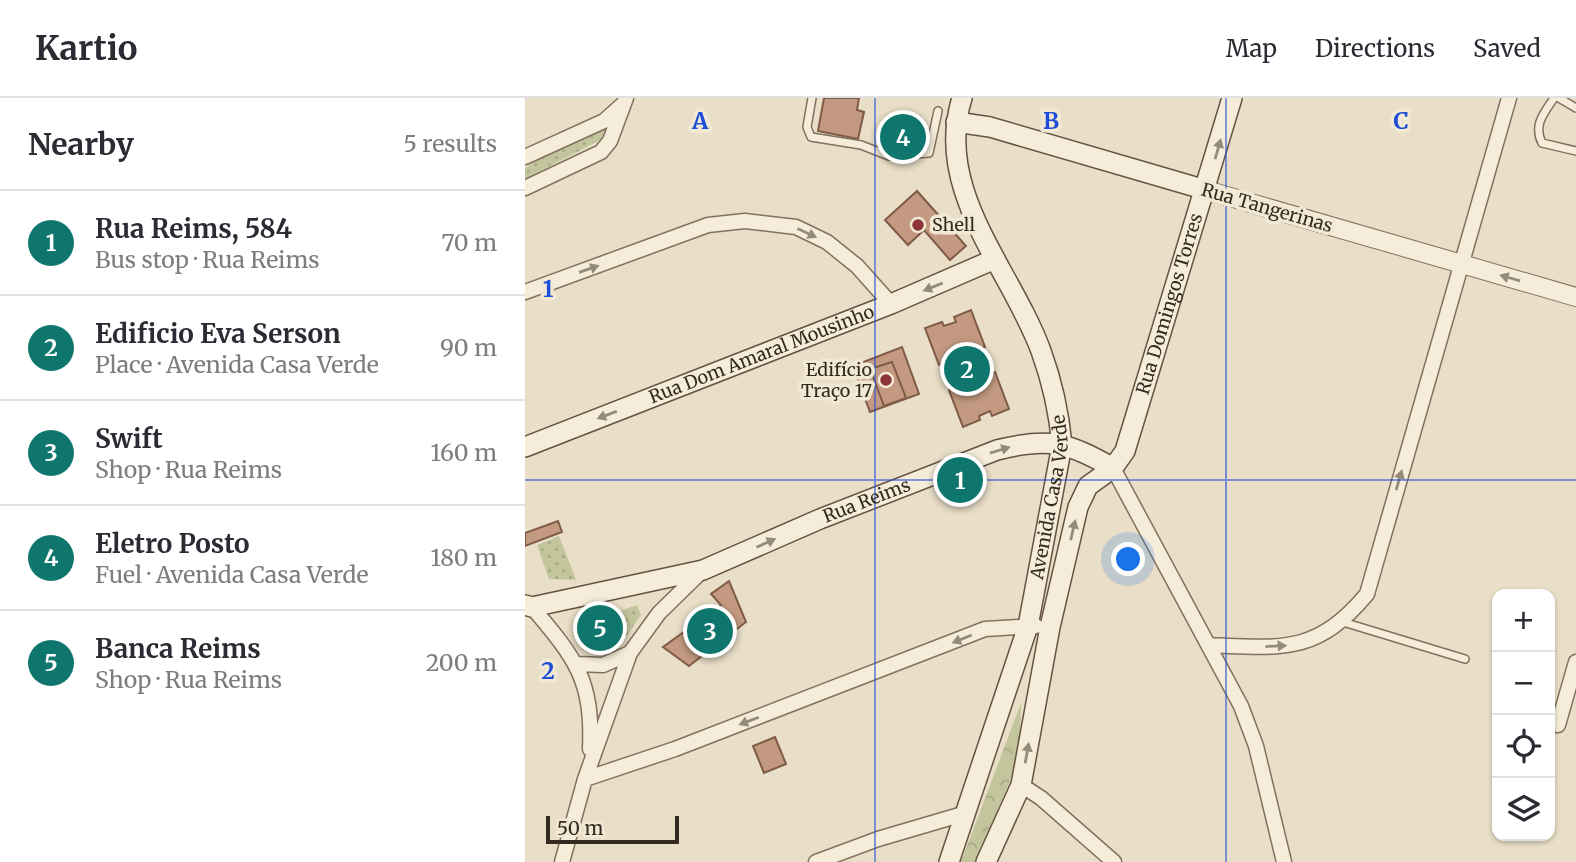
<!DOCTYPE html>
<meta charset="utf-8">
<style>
body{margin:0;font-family:Merriweather,serif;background:#f7f7f7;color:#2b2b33}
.controls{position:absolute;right:21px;bottom:21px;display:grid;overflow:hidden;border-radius:14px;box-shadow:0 2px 5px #0004}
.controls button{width:63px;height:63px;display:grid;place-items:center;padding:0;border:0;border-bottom:2px solid #e1e1e2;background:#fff;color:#2b2b33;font:35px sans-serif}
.scale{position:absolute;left:21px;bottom:18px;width:133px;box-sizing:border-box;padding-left:7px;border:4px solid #352a20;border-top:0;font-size:19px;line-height:24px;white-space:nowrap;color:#352a20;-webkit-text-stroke:5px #f2e9d5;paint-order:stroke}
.you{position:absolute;left:604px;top:462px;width:24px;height:24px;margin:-18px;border:5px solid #fff;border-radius:50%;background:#1a73e8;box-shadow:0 0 0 10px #1a73e833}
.badge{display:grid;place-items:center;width:46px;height:46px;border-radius:50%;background:#0f766e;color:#fff;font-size:23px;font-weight:700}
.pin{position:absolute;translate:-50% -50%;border:4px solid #fff;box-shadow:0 2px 7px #0006}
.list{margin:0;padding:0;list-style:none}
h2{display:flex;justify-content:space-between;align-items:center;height:91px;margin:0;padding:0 28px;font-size:30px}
h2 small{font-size:23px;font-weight:400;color:#7c7c81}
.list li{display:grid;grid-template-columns:46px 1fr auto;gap:21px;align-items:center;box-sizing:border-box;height:105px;padding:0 28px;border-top:2px solid #e1e1e2}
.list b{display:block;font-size:26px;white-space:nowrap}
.list p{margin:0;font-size:23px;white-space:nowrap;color:#7c7c81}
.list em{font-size:23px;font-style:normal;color:#7c7c81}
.icon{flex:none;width:38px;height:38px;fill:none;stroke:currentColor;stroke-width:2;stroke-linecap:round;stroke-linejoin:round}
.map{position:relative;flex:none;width:1051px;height:764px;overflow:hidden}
header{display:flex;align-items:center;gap:42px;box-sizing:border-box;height:98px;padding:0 35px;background:#fff;border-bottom:2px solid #e1e1e2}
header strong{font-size:33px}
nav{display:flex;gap:38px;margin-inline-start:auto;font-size:24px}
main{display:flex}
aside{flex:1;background:#fff}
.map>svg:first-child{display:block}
.grass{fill:url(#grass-dots)}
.park{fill:url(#park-crowns)}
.building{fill:#c39a81;stroke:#7f5b47;stroke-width:2}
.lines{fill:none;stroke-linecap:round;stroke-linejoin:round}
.service-casing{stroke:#83705e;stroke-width:10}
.minor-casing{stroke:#83705e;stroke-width:17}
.tertiary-casing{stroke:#83705e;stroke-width:20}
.secondary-casing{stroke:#655241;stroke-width:22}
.service{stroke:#f5ecd9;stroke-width:7}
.minor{stroke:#f5ecd9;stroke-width:14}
.tertiary{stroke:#f5ecd9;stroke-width:18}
.secondary{stroke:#f5ecd9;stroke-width:19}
.oneway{fill:#958b7c}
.grid{fill:none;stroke:#1d4ed8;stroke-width:2;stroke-opacity:0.55}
.poi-dot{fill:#8b3538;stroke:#f2e9d5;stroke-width:2.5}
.labels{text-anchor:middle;stroke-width:7;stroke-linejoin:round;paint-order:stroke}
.street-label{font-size:18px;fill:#352a20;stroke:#f2e9d5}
.poi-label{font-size:18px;fill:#352a20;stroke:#f2e9d5;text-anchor:start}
.grid-label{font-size:23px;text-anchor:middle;font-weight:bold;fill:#1d4ed8;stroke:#f2e9d5;stroke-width:7;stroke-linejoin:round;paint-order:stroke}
</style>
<header>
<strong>Kartio</strong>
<nav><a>Map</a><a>Directions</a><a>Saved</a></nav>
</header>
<main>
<aside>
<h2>Nearby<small>5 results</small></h2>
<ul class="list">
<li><span class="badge">1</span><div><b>Rua Reims, 584</b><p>Bus stop · Rua Reims</p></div><em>70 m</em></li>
<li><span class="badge">2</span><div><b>Edificio Eva Serson</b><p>Place · Avenida Casa Verde</p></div><em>90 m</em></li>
<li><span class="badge">3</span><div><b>Swift</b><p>Shop · Rua Reims</p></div><em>160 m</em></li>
<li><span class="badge">4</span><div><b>Eletro Posto</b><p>Fuel · Avenida Casa Verde</p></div><em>180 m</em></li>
<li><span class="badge">5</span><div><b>Banca Reims</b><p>Shop · Rua Reims</p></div><em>200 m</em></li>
</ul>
</aside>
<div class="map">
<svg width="1051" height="764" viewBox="0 0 1051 764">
<defs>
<pattern id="grass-dots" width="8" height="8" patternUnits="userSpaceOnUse" patternTransform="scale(1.75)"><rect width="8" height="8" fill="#c3c69c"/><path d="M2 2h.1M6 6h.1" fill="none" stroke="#a8aa86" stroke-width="1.8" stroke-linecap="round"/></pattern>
<pattern id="park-crowns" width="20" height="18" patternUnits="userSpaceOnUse" patternTransform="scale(1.75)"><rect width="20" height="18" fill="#c3c69c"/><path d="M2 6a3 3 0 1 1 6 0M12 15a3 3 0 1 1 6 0" fill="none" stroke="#a8aa86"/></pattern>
</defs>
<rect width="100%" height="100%" fill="#e9dec7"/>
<!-- grass -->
<path class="grass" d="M81 28 79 40 0 81V70L9 64Z
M34 438 51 482 24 481 12 447Z
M112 507 116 517 90 555 84 559 78 557 60 525Z"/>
<!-- park -->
<path class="park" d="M496 605 495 660 450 764H436Z"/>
<!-- building -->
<path class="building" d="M299 0H334L332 12 339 14 333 41 293 33Z
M392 31 393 45 364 47V33Z
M392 93 441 148 425 162 399 132 383 147 360 122Z
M446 212 460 249 443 256 453 281 470 274 484 311 467 318 465 313 454 318 455 322 438 329 424 292 441 285 434 267 431 260 414 267 400 230 417 224 419 228 431 224 429 219Z
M377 249 394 296 345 314 328 268Z
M449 261 454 273 436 280 431 268Z
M367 264 381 300 359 308 345 271Z
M33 423 37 434 0 448V435Z
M204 483 221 524 164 568 138 549 196 507 186 496Z
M80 520 86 531 70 540 64 529Z
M250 639 261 666 239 675 228 648Z"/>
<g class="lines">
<!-- service casing -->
<g class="service-casing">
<path id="service" d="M287 0 282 29 286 39 336 47 364 58 404 55 413 13
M1029 0C1019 15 1008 27 1017 45L1051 53
M1034 0 1051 10
M818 524 940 561"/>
</g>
<!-- minor casing -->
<g class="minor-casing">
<path id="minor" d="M0 59 79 23 97 7
M0 90 76 54 85 43 101 0
M0 194 183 127 220 123 271 129 302 144 332 168 366 206
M588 370 716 608 731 648 759 764
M7 509C50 560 68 581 65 651
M683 547C756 550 791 557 842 496L984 0
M52 566 78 567 105 555
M1033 627 1051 564
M60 681 150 651 460 531 511 528
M496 687 516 700 589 764
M37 764 60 681 105 555 134 515 177 473
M291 764 353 741 438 716"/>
</g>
<!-- tertiary casing -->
<g class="tertiary-casing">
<path id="tertiary" d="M681 92 1051 199"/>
</g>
<!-- secondary casing -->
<g class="secondary-casing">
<g id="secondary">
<path d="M431 24 465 29 681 92"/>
<path id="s1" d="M0 349 366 206 470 161"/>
<path id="s2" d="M0 507 7 509 178 472 295 421 472 352C523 339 543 344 588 370"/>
<path id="s3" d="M424 764 503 528 537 347C534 315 527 283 516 253 486 171 408 93 437 0"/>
<path id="s4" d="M461 764 496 687 525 529 553 409 563 388 588 370 600 353 707 0"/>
</g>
</g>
<!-- service -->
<use href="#service" class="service"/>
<!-- minor -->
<use href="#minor" class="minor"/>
<!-- tertiary -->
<use href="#tertiary" class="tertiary"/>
<!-- secondary -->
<use href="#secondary" class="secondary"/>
</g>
<!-- one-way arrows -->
<defs><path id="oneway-solid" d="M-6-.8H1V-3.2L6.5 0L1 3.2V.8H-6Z" transform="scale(1.75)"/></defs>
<g class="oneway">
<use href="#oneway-solid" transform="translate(693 51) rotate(-74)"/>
<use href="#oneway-solid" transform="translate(282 135) rotate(25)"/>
<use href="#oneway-solid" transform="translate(64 171) rotate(-19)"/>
<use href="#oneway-solid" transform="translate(985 180) rotate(-164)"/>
<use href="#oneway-solid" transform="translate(408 189) rotate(158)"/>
<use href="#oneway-solid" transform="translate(82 317) rotate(159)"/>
<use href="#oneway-solid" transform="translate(475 352) rotate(-17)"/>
<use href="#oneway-solid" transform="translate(874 382) rotate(-74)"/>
<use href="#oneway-solid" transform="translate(548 432) rotate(-77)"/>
<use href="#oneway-solid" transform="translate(241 445) rotate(-24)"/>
<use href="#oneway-solid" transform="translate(437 541) rotate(158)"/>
<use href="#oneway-solid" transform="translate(751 548) rotate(-3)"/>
<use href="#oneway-solid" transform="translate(224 623) rotate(159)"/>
<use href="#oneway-solid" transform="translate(502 655) rotate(-80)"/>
</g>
<!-- grid -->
<path class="grid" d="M350 0V764M701 0V764M0 382H1051"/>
<!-- markers -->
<g class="poi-dot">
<circle cx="393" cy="127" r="7"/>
<circle cx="361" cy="282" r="7"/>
</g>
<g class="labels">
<!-- street labels -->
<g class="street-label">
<text transform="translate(742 110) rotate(16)" y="6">Rua Tangerinas</text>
<text dy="6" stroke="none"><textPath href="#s4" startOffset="597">Rua Domingos Torres</textPath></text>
<text dy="6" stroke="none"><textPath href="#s1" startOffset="254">Rua Dom Amaral Mousinho</textPath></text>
<text dy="6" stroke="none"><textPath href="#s3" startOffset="380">Avenida Casa Verde</textPath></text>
<text dy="6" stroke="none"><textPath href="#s2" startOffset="360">Rua Reims</textPath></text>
</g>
<!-- poi labels -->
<g class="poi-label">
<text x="407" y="133">Shell</text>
<text x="347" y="278" text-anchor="end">Edifício<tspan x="347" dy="21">Traço 17</tspan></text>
</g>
</g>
<g class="grid-label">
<text x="175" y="31">A</text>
<text x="526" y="31">B</text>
<text x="876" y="31">C</text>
<text x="23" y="199">1</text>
<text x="23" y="581">2</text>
</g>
</svg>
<div class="controls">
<button>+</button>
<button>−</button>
<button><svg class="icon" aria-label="locate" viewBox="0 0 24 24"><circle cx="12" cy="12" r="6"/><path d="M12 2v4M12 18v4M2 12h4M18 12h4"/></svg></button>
<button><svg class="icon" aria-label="layers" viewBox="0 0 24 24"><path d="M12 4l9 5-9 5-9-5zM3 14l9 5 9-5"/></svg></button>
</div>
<div class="scale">50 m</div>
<div class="you"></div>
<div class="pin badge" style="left:435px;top:382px">1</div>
<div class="pin badge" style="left:442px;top:271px">2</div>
<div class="pin badge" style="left:185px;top:533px">3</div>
<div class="pin badge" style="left:378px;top:39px">4</div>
<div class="pin badge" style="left:75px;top:530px">5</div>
</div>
</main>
